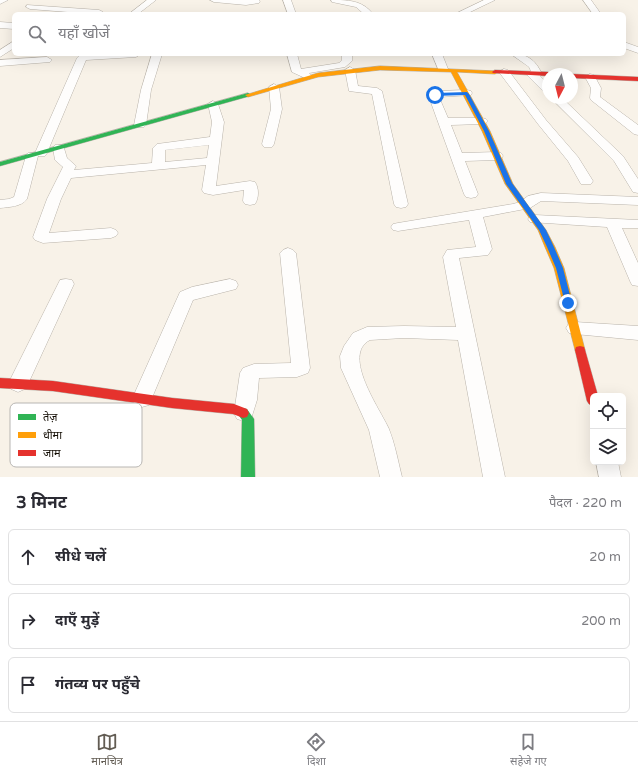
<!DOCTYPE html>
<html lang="hi">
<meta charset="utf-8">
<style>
body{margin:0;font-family:"Varela Round","Noto Sans Devanagari",sans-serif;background:#f2f2f3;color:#2b2b33}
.controls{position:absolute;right:12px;bottom:12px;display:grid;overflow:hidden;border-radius:6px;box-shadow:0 4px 16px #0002}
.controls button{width:36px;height:36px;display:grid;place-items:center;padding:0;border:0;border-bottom:1px solid #e1e1e2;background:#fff;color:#2b2b33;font:20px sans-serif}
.compass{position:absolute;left:542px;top:68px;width:36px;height:36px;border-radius:50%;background:#fff;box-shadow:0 4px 16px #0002;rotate:187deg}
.stop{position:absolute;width:12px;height:12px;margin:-9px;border:3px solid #1a73e8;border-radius:50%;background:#fff}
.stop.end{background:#1a73e8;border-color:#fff;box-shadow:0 1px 4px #0008}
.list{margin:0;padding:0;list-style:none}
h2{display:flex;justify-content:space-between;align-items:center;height:52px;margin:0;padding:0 16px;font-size:17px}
h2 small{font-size:13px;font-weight:400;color:#7c7c81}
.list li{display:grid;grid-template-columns:26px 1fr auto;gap:12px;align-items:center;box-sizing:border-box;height:56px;margin:0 8px 8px;padding:0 8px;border:1px solid #e1e1e2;border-radius:6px}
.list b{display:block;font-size:15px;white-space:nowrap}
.list em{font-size:13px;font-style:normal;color:#7c7c81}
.icon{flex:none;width:22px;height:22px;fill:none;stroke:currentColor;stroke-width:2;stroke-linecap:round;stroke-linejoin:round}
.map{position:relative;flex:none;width:638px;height:477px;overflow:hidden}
.search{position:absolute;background:#fff;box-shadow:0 4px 16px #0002;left:12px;right:12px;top:12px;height:44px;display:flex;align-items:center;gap:10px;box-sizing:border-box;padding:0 14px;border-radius:6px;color:#7c7c81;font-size:15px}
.sheet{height:244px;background:#fff}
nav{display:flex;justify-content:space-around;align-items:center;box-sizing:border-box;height:56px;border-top:1px solid #e1e1e2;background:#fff;font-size:11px;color:#7c7c81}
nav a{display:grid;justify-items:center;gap:2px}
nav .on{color:#625c53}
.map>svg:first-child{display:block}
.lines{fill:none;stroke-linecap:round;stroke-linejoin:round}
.street-casing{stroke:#b9b3aa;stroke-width:1}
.fast-casing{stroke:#b9b3aa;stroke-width:1}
.slow-casing{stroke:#b9b3aa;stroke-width:1}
.jam-casing{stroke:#b9b3aa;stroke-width:1}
.street{fill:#fefdfc;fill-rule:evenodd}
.fast{fill:#30b455;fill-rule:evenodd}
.slow{fill:#ff9f0a;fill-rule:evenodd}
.jam{fill:#e5322d;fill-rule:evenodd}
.route{fill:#1a73e8}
.key{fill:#fff;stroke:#b8b6b3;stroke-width:1}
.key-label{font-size:11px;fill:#120c03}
</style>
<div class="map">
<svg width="638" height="477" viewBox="0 0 638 477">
<rect width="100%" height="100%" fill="#f8f2e8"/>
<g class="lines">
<!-- street casing -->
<g class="street-casing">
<path id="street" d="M0 0H8L0 4Z
M147 0H156L138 14H129Z
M210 0H259L260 1 259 3 246 5 214 2Z
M283 0H291L296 14H288Z
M331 0C348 0 362 0 373 14H364L356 7 332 2Z
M484 0H495L466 14H455Z
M583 0H591L601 14H593Z
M27 5 99 10 103 12 101 14H93L30 9 26 7Z
M0 22 14 23V29L0 28Z
M14 41V48L0 57V50Z
M624 42 638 47V53L624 48Z
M87 54H141L136 57 86 60 47 153 45 156H38L27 199C21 207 9 207 0 208V200L9 199 14 197 26 156 28 153H35L77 58 79 56Z
M152 54H162L151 90 146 125 144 127H136L134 125 141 90Z
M287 54H297L301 69 339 63 342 60V54H352V61L345 67 309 73 312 76 307 79 292 72Z
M432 54H442L448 69 447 71H439Z
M511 54C527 54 535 59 542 74L540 76 548 84V93L544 92 528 76 527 74 531 71 529 67Z
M47 57 52 60 50 62 0 66V60Z
M350 67 355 70 358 86 377 88 382 91 408 204 406 207 401 208 396 207 394 204 372 94 349 91 345 70Z
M504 69 508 70 546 120 578 157 593 181 591 184H581L568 161 538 124 499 72Z
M590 74 594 75 601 88 600 97 638 125V135L634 134 591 100 590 98 591 88 585 77Z
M274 84 279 87 282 109 274 144 272 147H264L262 144 271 109 269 87Z
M467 90 471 91 472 93 471 95 439 97 448 118H482L486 119 488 121 486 123 482 124 451 125 462 153 497 152 501 153 503 156 501 159 497 160 465 161 478 194 476 197 471 198 466 197 464 194 429 97 431 93 439 91Z
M551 98H562L623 156 638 179V193L633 192 614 161Z
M213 101 218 104 224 122 216 186 250 181 255 182C259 188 259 198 255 204L250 205 245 204 243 201 244 190 213 195 204 193 202 190 206 165 71 178 61 199 49 233 111 228 116 230 118 233 116 236 111 238 43 243 35 240 33 237 47 199 63 167 55 160 53 148 55 145H63L67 158 76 166 74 170 152 163 153 148 157 144 210 137 212 122 208 104ZM209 145 207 158 165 162V150Z
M541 193 638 197V205L541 201 530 208 483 217 492 249 488 255 459 258 505 477H483L458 340 404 338 370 340C341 355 380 409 389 429 395 444 398 461 402 477H380L369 430 341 368 340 356 344 346 353 333 367 327 404 326 456 327 443 257 447 250 476 247 469 220 398 231 393 230 391 227 393 224 398 223 513 204 520 202 528 196Z
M535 215 638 220V228H622L638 263V286L632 285 630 281 607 227 530 222 528 219 530 216Z
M288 248 293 250 296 253 310 368 308 373 297 377 259 378 257 400 251 419 244 421 237 419 234 413 240 373 243 368 254 364 291 363 280 253 283 250Z
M66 279 72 280 74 284 28 384 25 389 18 392 11 389 8 384 60 280Z
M230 279 236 281 238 285 236 289 193 300 149 405 142 407 135 405 132 399 180 292 192 287Z
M575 322 638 326V340L575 334 569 333 566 328 569 323Z
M596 462H618L621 477H599Z"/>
</g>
<!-- fast casing -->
<g class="fast-casing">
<path id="fast" d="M248 93 251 95 250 96 0 166V162Z
M243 408 247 409 254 419 255 477H241L242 420 237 413 239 409Z"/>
</g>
<!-- slow casing -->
<g class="slow-casing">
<path id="slow" d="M380 66 497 71 498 72 495 74 457 72 490 131 513 184 546 230 555 247 564 268 585 350 584 353 580 354 576 353 575 350 554 268 545 247 538 230 505 184 482 131 451 72 380 70 318 77 248 97 245 95 318 73Z"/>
</g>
<!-- jam casing -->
<g class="jam-casing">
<path id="jam" d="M495 70 548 72 551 74H548V76L493 73 492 72Z
M572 74 638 77V81L572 78Z
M580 346 584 347 585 350 598 396H593V406L589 404 587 401 575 350 576 347Z
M0 378 53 381 172 398 234 404 247 409 249 413 247 417 243 418 233 414 172 408 53 391 0 388Z"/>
</g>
<!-- street -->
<use href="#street" class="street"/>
<!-- fast -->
<use href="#fast" class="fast"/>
<!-- slow -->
<use href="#slow" class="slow"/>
<!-- jam -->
<use href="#jam" class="jam"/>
</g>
<!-- route -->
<path class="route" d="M467 92 469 94 489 131 512 183 546 230 554 247 563 268 572 303 571 305 568 306 565 303 556 268 547 247 539 230 506 184 484 131 465 95 435 96 433 95 435 93Z"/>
<!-- legend -->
<rect x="10" y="403" width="132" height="64" rx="6" class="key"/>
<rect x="18" y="414" width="18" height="6" fill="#30b455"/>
<rect x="18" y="432" width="18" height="6" fill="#ff9f0a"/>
<rect x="18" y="450" width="18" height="6" fill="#e5322d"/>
<g class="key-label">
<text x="43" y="421">तेज़</text>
<text x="43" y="439">धीमा</text>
<text x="43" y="457">जाम</text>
</g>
</svg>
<div class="controls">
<button><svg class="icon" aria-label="locate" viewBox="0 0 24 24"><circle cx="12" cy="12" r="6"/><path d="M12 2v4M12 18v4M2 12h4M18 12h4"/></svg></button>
<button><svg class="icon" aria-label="layers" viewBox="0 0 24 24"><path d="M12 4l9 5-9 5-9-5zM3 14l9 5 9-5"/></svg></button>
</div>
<svg class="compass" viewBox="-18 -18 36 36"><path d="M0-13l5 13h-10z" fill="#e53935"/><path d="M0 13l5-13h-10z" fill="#7c7c81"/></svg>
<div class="stop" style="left:435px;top:95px"></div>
<div class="stop end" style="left:568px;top:303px"></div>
<div class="search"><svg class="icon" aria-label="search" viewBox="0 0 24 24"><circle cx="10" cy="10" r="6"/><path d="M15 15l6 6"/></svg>यहाँ खोजें</div>
</div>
<section class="sheet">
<h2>3 मिनट<small>पैदल · 220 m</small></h2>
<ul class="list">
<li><svg class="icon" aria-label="ahead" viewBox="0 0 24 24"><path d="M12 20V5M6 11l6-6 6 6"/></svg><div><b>सीधे चलें</b></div><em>20 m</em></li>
<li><svg class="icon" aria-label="right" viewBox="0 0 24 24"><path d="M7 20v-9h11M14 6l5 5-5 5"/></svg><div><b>दाएँ मुड़ें</b></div><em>200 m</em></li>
<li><svg class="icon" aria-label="arrive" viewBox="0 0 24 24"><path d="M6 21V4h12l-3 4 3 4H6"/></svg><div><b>गंतव्य पर पहुँचे</b></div></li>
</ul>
</section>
<nav>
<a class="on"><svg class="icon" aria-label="map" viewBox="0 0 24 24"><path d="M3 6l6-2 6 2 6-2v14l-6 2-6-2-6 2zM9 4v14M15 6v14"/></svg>मानचित्र</a>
<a><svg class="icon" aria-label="directions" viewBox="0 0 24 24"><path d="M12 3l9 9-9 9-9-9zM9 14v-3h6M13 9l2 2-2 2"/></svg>दिशा</a>
<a><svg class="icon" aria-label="saved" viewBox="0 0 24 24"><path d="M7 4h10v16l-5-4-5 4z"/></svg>सहेजे गए</a>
</nav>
